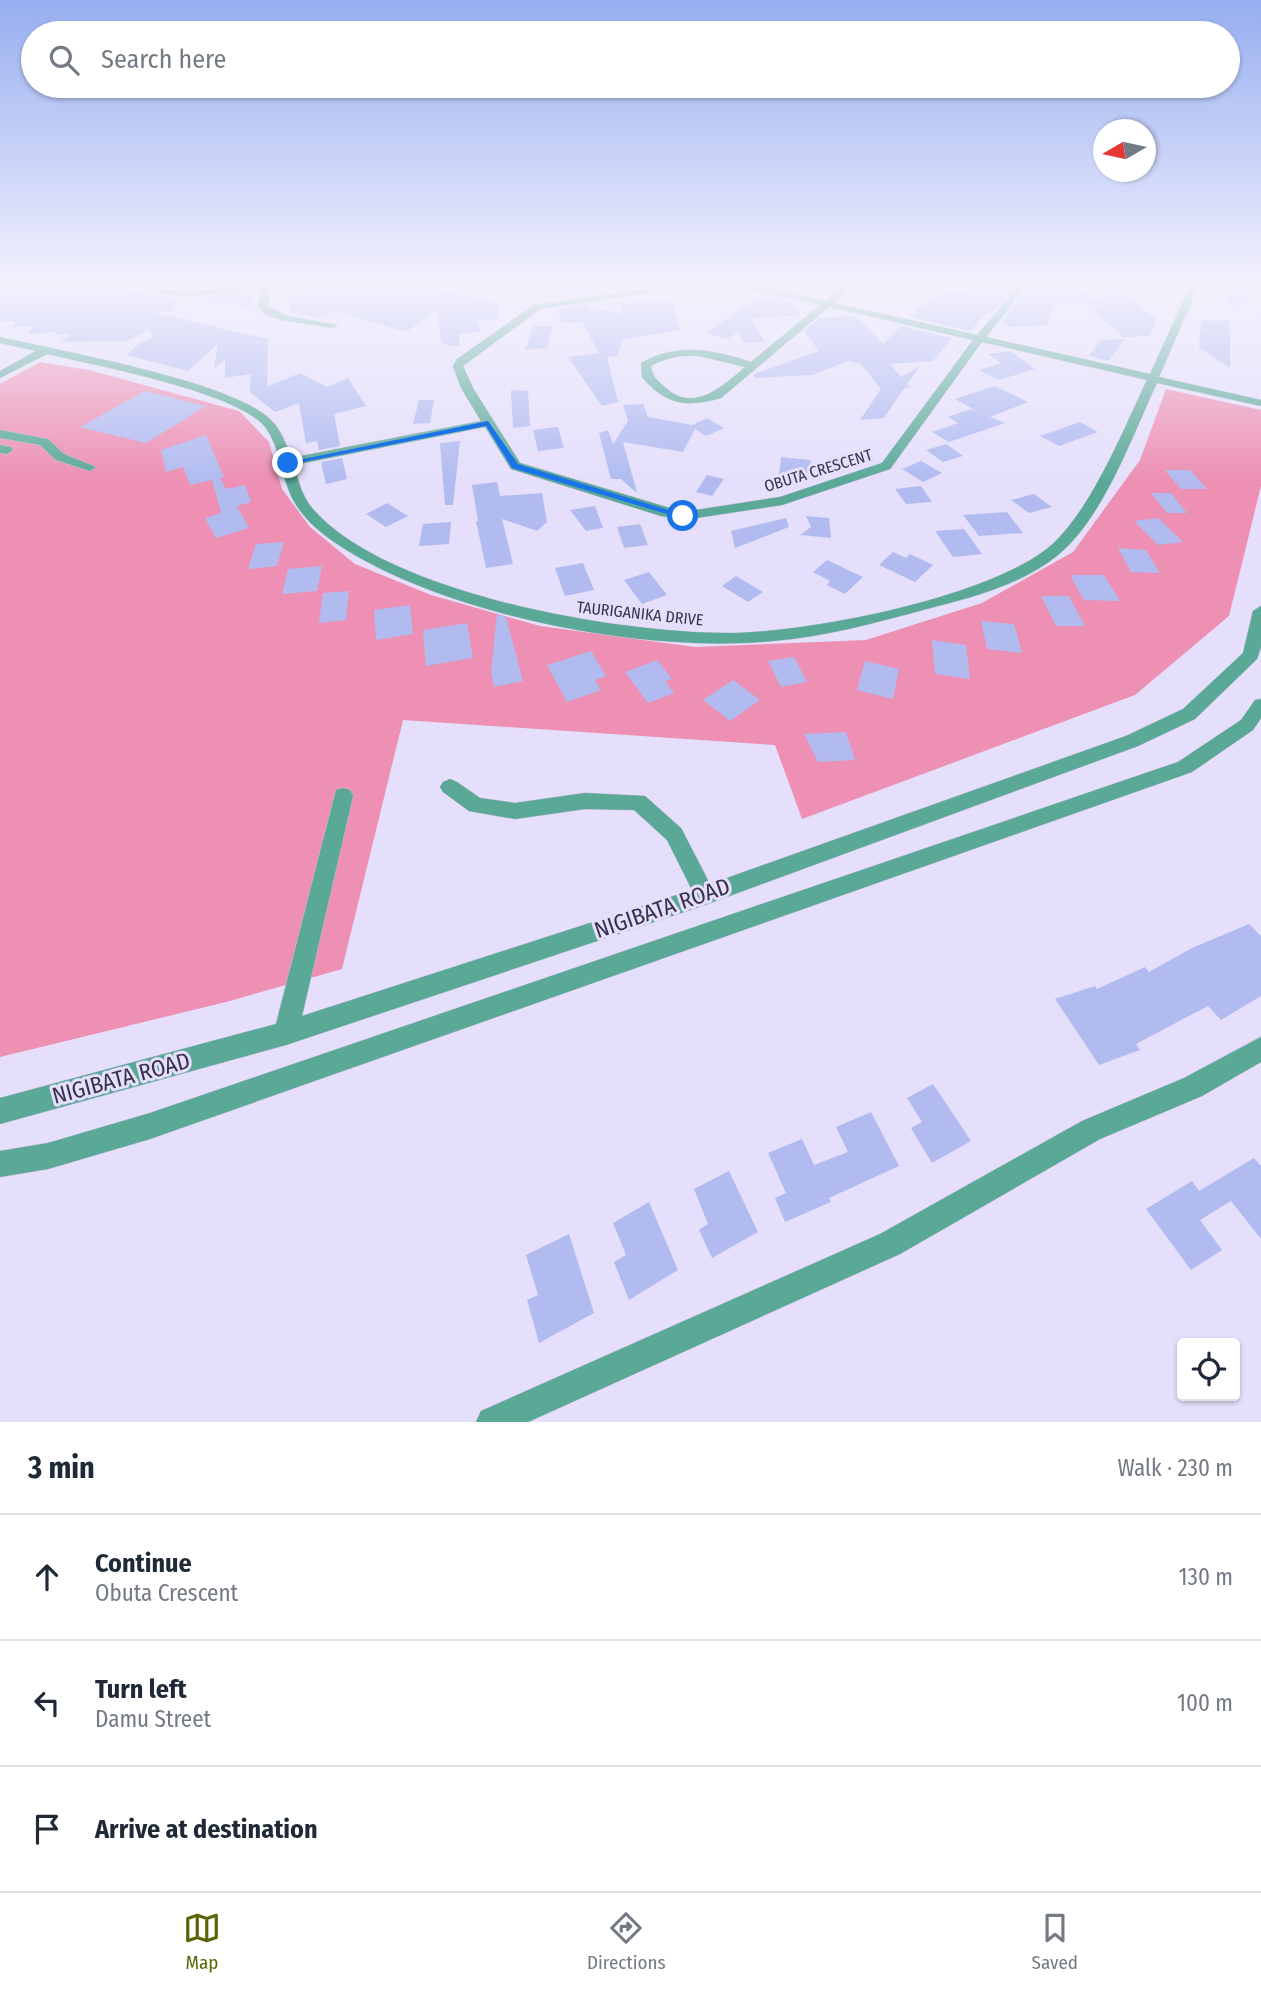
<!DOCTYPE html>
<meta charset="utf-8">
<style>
body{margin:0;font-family:"Fira Sans Condensed",sans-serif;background:#f6f6f7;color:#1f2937}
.controls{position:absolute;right:21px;bottom:21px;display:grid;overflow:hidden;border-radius:7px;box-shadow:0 2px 5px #0004}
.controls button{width:63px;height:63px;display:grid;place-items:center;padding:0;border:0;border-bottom:2px solid #e0e1e3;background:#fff;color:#1f2937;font:35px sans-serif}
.compass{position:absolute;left:1093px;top:119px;width:63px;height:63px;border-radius:50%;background:#fff;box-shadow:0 2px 5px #0004;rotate:261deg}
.stop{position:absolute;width:21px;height:21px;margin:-16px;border:5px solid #1a73e8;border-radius:50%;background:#fff}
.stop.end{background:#1a73e8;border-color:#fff;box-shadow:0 2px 7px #0008}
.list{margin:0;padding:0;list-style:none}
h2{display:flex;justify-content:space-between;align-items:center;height:91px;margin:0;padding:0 28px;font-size:30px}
h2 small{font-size:23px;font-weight:400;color:#747a83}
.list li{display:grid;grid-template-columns:46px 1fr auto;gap:21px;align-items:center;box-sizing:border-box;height:126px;padding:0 28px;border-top:2px solid #e0e1e3}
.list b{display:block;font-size:26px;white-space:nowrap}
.list p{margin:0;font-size:23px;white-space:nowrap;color:#747a83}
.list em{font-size:23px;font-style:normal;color:#747a83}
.icon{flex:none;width:38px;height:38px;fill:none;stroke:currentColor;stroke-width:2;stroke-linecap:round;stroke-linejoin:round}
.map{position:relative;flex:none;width:1261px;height:1422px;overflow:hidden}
.search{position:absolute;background:#fff;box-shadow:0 2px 5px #0004;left:21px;right:21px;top:21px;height:77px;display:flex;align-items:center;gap:18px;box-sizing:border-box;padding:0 24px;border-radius:38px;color:#747a83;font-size:26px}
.sheet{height:469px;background:#fff}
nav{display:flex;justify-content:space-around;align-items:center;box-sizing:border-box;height:98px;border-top:2px solid #e0e1e3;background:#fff;font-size:19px;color:#747a83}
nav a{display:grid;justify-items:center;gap:4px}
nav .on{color:#5b6505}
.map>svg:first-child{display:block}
.green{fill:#ed90b3}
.building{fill:#b1bbf0}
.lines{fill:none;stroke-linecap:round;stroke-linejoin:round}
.minor-casing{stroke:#c3bcd8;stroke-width:1}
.minor{fill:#5aa996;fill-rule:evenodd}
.route{fill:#1a73e8}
.labels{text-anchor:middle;stroke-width:6;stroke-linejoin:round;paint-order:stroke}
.far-street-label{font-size:16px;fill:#39324d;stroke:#e5dffb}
.near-street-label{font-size:23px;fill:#39324d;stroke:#e5dffb}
</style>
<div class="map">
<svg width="1261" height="1422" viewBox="0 0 1261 1422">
<rect width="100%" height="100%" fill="#e5dffb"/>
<!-- green -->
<path class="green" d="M40 362 89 370 239 411 269 442 282 489 310 527 355 564 431 595 540 626 695 647 866 640 982 603 1073 552 1140 460 1166 389 1261 410V486L1229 616 1135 695 802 819 775 745 403 720 342 969 226 1002 0 1057V384Z"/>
<!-- building -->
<path class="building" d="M9 282 32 284 47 282 64 285 87 283 176 298 173 311 156 313 268 339 267 387 300 373 327 387 348 378 366 406 334 414 340 446 319 450 317 441 306 443 299 403 275 412 250 392 251 374 225 378V360L214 368 218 344 188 371 127 355 141 342 153 338 149 329 128 341 61 342 70 334 55 335 57 332 28 334 34 326 13 327 17 321 0 322V285Z
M147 282H259L186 288Z
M351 282 379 288V282H411L497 304 498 319 477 320 481 331 459 334 460 345 450 346 441 343 437 311 406 332 334 311 323 318 291 313 288 297 314 293 313 289 340 286Z
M549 282H588V295L555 299Z
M980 282H1019L992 313 988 310 971 331 910 317 934 294 976 292 971 288 985 287Z
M1033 282H1069L1099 301 1104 287 1118 290 1156 319 1150 336 1124 337 1094 312 1098 304H1054L1048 325 1010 327 1002 321Z
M1230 282 1247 283 1250 304 1229 305Z
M256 292 251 307 196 298Z
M770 297 790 301 801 315 751 319 765 342 744 343 738 332 727 339 706 333 753 300Z
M673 302 680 330 622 340 617 357 607 356 618 402 602 406 568 357 599 353 582 322 562 323 557 309 589 304V308L622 313 621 303Z
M856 316 883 344 901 326 952 338 933 361 890 364 901 377 920 366 907 384 910 388H904L884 418 860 420 881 389 861 364 849 361 812 375 754 378V374L819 351 804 331 819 318Z
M1230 320V368L1199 347 1201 321Z
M533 326H553L547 348 525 350Z
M1125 339 1109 361 1089 356 1101 340Z
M1010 351 1035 369 999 380 979 370 1001 363 988 354Z
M995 386 1028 402 990 417 1005 423 949 442 932 432 958 423 948 417 971 409 982 414 955 399Z
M511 390 528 391 530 426 513 428Z
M145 391 206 406 146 443 80 427Z
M419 400H434L430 423 413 424Z
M643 404 648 417 692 425 707 418 724 428 706 436 695 429 683 452 623 442 637 493 621 479H611L599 433 608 430 613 444 628 421 623 405Z
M1080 422 1098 432 1059 446 1040 436Z
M558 427 564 448 538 451 533 430Z
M206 435 224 477 220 478 226 489 245 485 251 502 237 506 249 528 216 538 205 518 221 513 212 480 190 485 183 467 166 472 161 450Z
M460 441 453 505H445L440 443Z
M946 444 963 456 943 462 926 450Z
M781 457 811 460 809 477 779 474Z
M342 458 347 479 326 484 321 462Z
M921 461 942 473 923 482 902 469Z
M1165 470H1190L1207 489H1181Z
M707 475 724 479 712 496 696 492Z
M497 482 500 496 542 493 547 522 537 531 502 519 513 564 486 568 476 521H478L472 485Z
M921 486 932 502 906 504 895 489Z
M1151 493H1171L1187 513H1167Z
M1034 494 1052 507 1029 513 1011 500Z
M387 503 408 516 386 527 366 514Z
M595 506 603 528 586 531 570 510Z
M1007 512 1023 533 979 536 963 515Z
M806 516 829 518 831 538 800 535 811 527Z
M786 518 789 527 735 548 731 531Z
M1158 518 1183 542 1158 545 1134 521Z
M451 522 449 544 419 546 423 524Z
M640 524 648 545 624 548 617 527Z
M964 529 982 554 953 557 935 531Z
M284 542 277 566 248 569 256 544Z
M1118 548 1146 550 1160 573 1131 572Z
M893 552 906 558 910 554 933 565 915 582 879 565Z
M827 560 863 577 845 594 827 585 830 581 813 572Z
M583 563 594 590 565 596 555 568Z
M322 566 317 591 282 594 288 569Z
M649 572 667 595 642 604 624 580Z
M1070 575H1104L1120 601 1084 600Z
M736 576 763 592 748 602 722 586Z
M349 591 346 620 319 623 323 593Z
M1041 596H1069L1085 626H1056Z
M410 605 413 634 376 640 374 610Z
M497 614 506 617 523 681 494 687 491 672Z
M981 621 1014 624 1022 653 987 649Z
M467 623 473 658 426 666 423 630Z
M932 640 966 645 970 679 935 674Z
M591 651 606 676 595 680 601 690 567 702 547 665Z
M794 657 807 682 781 687 768 661Z
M657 660 672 679 665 681 674 693 648 703 625 672Z
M865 661 899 669 893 699 857 690Z
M733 680 760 700 730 721 703 700Z
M846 732 855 760 818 762 804 734Z
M1249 924 1261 936V996L1221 1020 1208 1006 1136 1044 1140 1050 1099 1065 1055 999 1095 986 1097 989 1145 967 1149 972 1192 948Z
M933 1084 971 1141 932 1163 911 1128 922 1122 907 1098Z
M871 1112 899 1166 829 1198 831 1202 785 1222 775 1198 786 1193 768 1153 802 1139 814 1165 848 1152 836 1127Z
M1254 1158 1261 1166V1239L1231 1201 1200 1220 1222 1250 1191 1270 1146 1209 1192 1181 1199 1191Z
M729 1171 758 1232 712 1258 699 1230 708 1224 694 1189Z
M649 1202 678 1270 629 1300 614 1262 626 1255 613 1223Z
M569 1234 594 1313 539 1343 527 1300 538 1295 526 1255Z"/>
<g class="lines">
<!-- minor casing -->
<g class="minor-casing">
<path id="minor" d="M111 282C136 280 161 292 186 291 227 289 264 282 304 282L300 285 271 288 268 306 287 316 338 325 333 328 281 320 265 314 258 307 261 289 183 297Z
M698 282H740L825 301 848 282H857L834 303 977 335 1022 282H1030L986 337 1150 374 1192 282H1200L1159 377 1261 400V406L1157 383C1132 436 1104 517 1058 555 1020 586 969 598 923 610 874 623 824 637 773 641 650 653 469 619 360 558 332 542 301 522 289 491 281 470 279 447 266 428 239 392 94 365 47 354L0 378V371L36 351 0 343V337C59 351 232 381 271 420 281 430 287 445 291 458L481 421 461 388 453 366 457 359 534 305ZM724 285 820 305 751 362C714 350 677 342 641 363L642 377C666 405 686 408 721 398L829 307 973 340 882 463 780 497 683 512 520 463 473 388 463 366 540 309 667 290ZM982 342 1147 380C1123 430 1088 519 1044 551 979 599 815 631 735 633 625 635 386 595 312 508 302 496 298 480 294 465L485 427 511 469 661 516 683 520 782 505 890 469ZM699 356 745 367C724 385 694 414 666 388 658 381 652 377 651 366 667 357 681 355 699 356Z
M0 430 48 439 64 454 96 467 90 471 56 460 40 445 0 438Z
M0 445 11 447 13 450 7 454 0 453Z
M1261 606V647L1257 659 1195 719 1138 746 705 905 286 1045 0 1124V1098L276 1024 336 790 343 788 350 790 353 796 302 1016 692 890 667 840 634 810 585 809 515 819 469 811 443 792 440 787 443 782 450 779 457 782 480 798 515 803 585 793 645 796 681 828 710 884 1126 736 1183 709 1243 653 1253 611Z
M1261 699V718L1253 730 1192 772 150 1139 48 1169 0 1177V1151L48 1143 150 1113 1178 762 1241 720 1255 700Z
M1261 1037V1062L1202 1096 1100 1139 900 1254 528 1422H476L481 1411 880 1234 1082 1121 1184 1078Z"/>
</g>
<!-- minor -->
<use href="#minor" class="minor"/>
</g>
<!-- sky -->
<linearGradient id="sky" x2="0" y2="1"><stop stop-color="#96aef0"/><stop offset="0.59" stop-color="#f3f1fd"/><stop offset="1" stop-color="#f3f1fd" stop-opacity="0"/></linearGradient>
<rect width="1261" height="481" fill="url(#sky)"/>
<!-- route -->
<path class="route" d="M488 421 518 464 688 516 680 518 512 468 486 426 288 465 284 463Z"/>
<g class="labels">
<!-- far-street labels -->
<g class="far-street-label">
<text transform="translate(818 470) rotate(-17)" y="6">OBUTA CRESCENT</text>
<text transform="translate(640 613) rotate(6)" y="6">TAURIGANIKA DRIVE</text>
</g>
<!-- near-street labels -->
<g class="near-street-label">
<text transform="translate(662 908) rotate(-19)" y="8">NIGIBATA ROAD</text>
<text transform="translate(121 1078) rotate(-15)" y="8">NIGIBATA ROAD</text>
</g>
</g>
</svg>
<div class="controls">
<button><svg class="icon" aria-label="locate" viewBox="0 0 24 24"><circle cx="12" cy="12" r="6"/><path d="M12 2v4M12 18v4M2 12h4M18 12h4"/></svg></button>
</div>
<svg class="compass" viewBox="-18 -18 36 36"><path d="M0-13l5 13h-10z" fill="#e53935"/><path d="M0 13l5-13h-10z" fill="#747a83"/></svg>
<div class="stop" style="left:683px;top:516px"></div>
<div class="stop end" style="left:288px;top:463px"></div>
<div class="search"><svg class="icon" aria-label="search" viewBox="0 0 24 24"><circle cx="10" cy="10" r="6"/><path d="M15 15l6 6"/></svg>Search here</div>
</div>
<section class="sheet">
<h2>3 min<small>Walk · 230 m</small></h2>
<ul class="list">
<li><svg class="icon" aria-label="ahead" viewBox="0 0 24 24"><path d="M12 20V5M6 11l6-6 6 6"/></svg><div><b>Continue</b><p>Obuta Crescent</p></div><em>130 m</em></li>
<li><svg class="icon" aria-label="left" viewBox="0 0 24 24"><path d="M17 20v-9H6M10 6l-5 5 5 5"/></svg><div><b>Turn left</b><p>Damu Street</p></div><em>100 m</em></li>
<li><svg class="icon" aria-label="arrive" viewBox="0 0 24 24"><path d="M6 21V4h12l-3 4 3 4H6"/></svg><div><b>Arrive at destination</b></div></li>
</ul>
</section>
<nav>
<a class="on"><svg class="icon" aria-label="map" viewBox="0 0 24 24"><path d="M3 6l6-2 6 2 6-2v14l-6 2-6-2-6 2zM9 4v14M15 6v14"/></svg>Map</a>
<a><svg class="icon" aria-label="directions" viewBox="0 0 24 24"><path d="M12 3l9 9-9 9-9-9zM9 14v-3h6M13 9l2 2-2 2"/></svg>Directions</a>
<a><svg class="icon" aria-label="saved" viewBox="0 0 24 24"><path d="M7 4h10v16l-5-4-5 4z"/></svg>Saved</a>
</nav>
